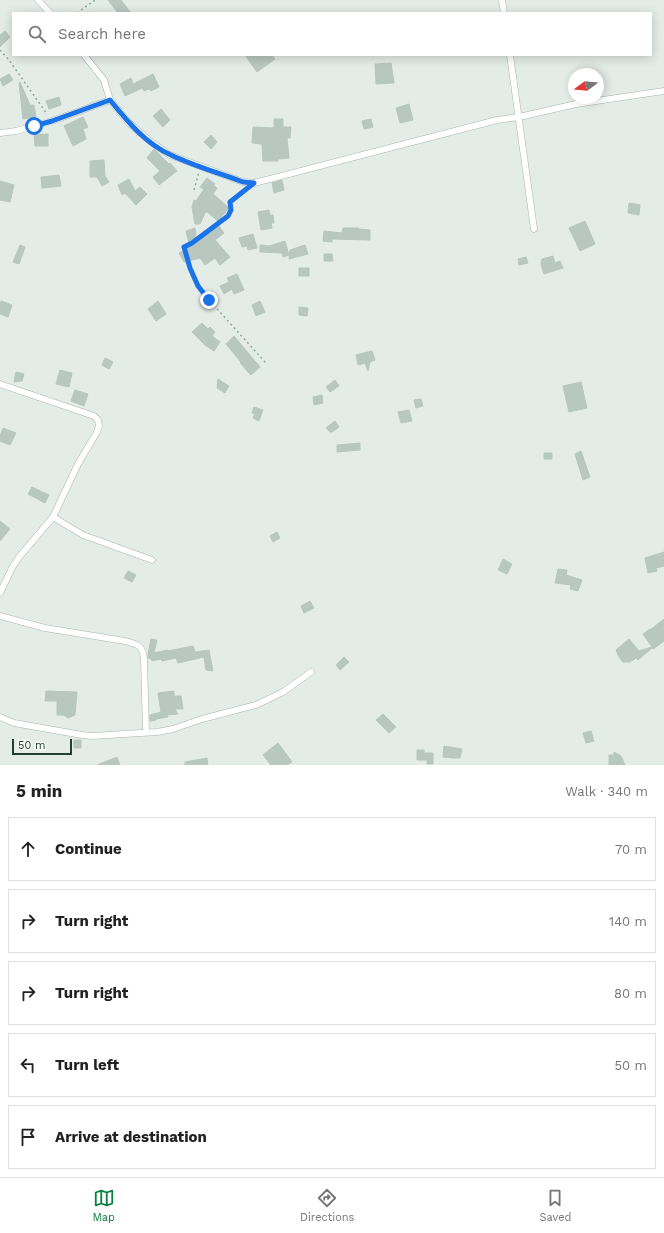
<!DOCTYPE html>
<meta charset="utf-8">
<style>
body{margin:0;font-family:"Work Sans",sans-serif;background:#f2f2f2;color:#222}
.compass{position:absolute;left:568px;top:68px;width:36px;height:36px;border-radius:50%;background:#fff;box-shadow:0 2px 10px #0003;rotate:254deg}
.scale{position:absolute;left:12px;bottom:10px;width:60px;box-sizing:border-box;padding-left:4px;border:2px solid #243d36;border-top:0;font-size:11px;line-height:14px;white-space:nowrap;color:#243d36;-webkit-text-stroke:3px #f4f9f6;paint-order:stroke}
.stop{position:absolute;width:12px;height:12px;margin:-9px;border:3px solid #1a73e8;border-radius:50%;background:#fff}
.stop.end{background:#1a73e8;border-color:#fff;box-shadow:0 1px 4px #0008}
.list{margin:0;padding:0;list-style:none}
h2{display:flex;justify-content:space-between;align-items:center;height:52px;margin:0;padding:0 16px;font-size:17px}
h2 small{font-size:13px;font-weight:400;color:#767676}
.list li{display:grid;grid-template-columns:26px 1fr auto;gap:12px;align-items:center;box-sizing:border-box;height:64px;margin:0 8px 8px;padding:0 8px;border:1px solid #e0e0e0;border-radius:0px}
.list b{display:block;font-size:15px;white-space:nowrap}
.list em{font-size:13px;font-style:normal;color:#767676}
.icon{flex:none;width:22px;height:22px;fill:none;stroke:currentColor;stroke-width:2;stroke-linecap:round;stroke-linejoin:round}
.map{position:relative;flex:none;width:664px;height:765px;overflow:hidden}
.search{position:absolute;background:#fff;box-shadow:0 2px 10px #0003;left:12px;right:12px;top:12px;height:44px;display:flex;align-items:center;gap:10px;box-sizing:border-box;padding:0 14px;border-radius:0px;color:#767676;font-size:15px}
.sheet{height:412px;background:#fff}
nav{display:flex;justify-content:space-around;align-items:center;box-sizing:border-box;height:56px;border-top:1px solid #e0e0e0;background:#fff;font-size:11px;color:#767676}
nav a{display:grid;justify-items:center;gap:2px}
nav .on{color:#0b8043}
.map>svg:first-child{display:block}
.building{fill:#b9c7c1;stroke:#b7c6bf}
.lines{fill:none;stroke-linecap:round;stroke-linejoin:round}
.minor-casing{stroke:#a7b4af;stroke-width:7}
.path{stroke:#87aea0;stroke-width:1.5;stroke-dasharray:2 3;stroke-linecap:butt}
.minor{stroke:#fff;stroke-width:6}
.route{stroke:#1a73e8;stroke-width:5}
</style>
<div class="map">
<svg width="664" height="765" viewBox="0 0 664 765">
<rect width="100%" height="100%" fill="#e4ece8"/>
<!-- building -->
<path class="building" d="M108 0H121L131 13H118Z
M5 31 10 37 0 47V35Z
M245 55H272L275 59 257 72Z
M391 63 394 83 376 84 375 64Z
M9 74 13 80 3 86 0 79Z
M153 74 159 87 151 91 149 89 144 91 142 88 125 96 120 84 131 78 133 84Z
M20 82 30 105H34L36 117 23 119 19 83Z
M59 97 61 105 49 109 46 101Z
M409 104 413 120 400 123 396 108Z
M161 109 170 120 163 127 153 116Z
M83 117 88 127 83 129 86 139 73 146 64 126Z
M274 119H283V127H291L290 138H287L289 158 278 159V161H263L262 144 252 143 253 127 274 128Z
M371 119 373 127 364 129 362 121Z
M48 134V146H35L34 135Z
M211 135 217 142 211 149 204 142Z
M154 149 169 164 170 163 177 171 159 185 153 177 160 171 147 158Z
M104 160 105 176 109 182 102 186 97 177H90V161Z
M59 175 61 186 42 188 41 177Z
M207 178 215 184 213 185 217 188 213 194 229 208 218 221 206 211 200 224H195L192 207 194 200 196 201 204 189 200 187Z
M129 179 135 191 140 187 147 194 136 205 125 193 122 195 118 185Z
M282 180 284 190 274 193 272 183Z
M0 181 14 185 10 202 0 200Z
M629 203 640 205 639 215 628 213Z
M269 210 270 215H273L274 223H271L272 228 261 230 258 212Z
M585 221 595 244 580 251 569 228Z
M219 226 224 233 215 240 230 257 220 265 215 258 205 265 200 258 184 262 179 253 190 247 186 231 195 228 196 234 191 247Z
M343 228H359V229L370 230V240L332 239V242L323 241 324 231 342 233Z
M253 234 257 248 248 250 247 246 242 247 239 238Z
M285 241 289 255 283 257 282 253 260 252V245L269 246Z
M20 245 25 247 19 264 13 262Z
M305 245 308 254 289 259 290 250Z
M324 254H332L333 261H324Z
M553 256 555 263 560 261 563 268 544 274 541 264 542 259Z
M526 257 528 263 519 265 518 259Z
M299 268H309V276H299Z
M237 274 244 290 234 294 232 289 224 294 220 286 229 282 227 278Z
M1 301 12 305 8 317 0 314V305Z
M158 301 166 314 156 321 148 309Z
M260 301 265 312 256 316 252 305Z
M299 307 308 308 307 316 299 315Z
M202 323 208 329 210 327 215 332 212 336 220 342 214 351 205 345 192 332Z
M234 336 260 367 251 375 240 363 241 362 226 344Z
M372 351 375 360 370 362 368 371 365 363 358 365 356 355Z
M105 358 113 362 109 369 102 365Z
M60 370 72 373 69 387 56 384Z
M16 372 24 374 22 381 14 382Z
M218 379 229 386 225 393 217 388Z
M335 380 339 386 330 392 326 387Z
M581 382 587 408 569 412 563 386Z
M75 390 88 394 84 406 71 401Z
M322 395 323 403 314 405 313 397Z
M421 399 423 406 416 408 414 400Z
M254 407 263 410 259 421 253 418 255 414 252 413Z
M409 410 412 421 401 423 398 412Z
M335 421 339 427 332 432H330L326 428Z
M3 428 16 433 10 445 0 441V436Z
M360 443V450L337 452V445Z
M581 451 590 477 583 480 575 454Z
M544 453H552V459H544Z
M32 487 49 495 45 503 28 494Z
M0 521 10 529 0 541Z
M277 532 280 538 273 542 270 536Z
M664 552V566L656 568 657 571 648 573 645 558Z
M503 559 512 564 507 574 498 570Z
M558 569 567 570 566 575 582 580 578 591 570 589 571 585 555 583Z
M128 571 136 575 132 582 124 578Z
M310 601 314 608 304 613 301 606Z
M664 619V641L653 649 652 648 638 660 636 658 630 662H623L619 657 616 650 629 639 639 651 652 647 643 634 650 629V630Z
M151 639 157 640 154 653 168 650V651L193 646 195 652 209 650 213 671 206 670 204 657 178 663 176 658 162 661 161 659 152 661 151 659 148 658V654Z
M344 657 349 662 340 670 336 665Z
M46 691 77 692 75 715 68 718 64 715H57V701H45Z
M174 691V696H181L183 709H175L178 714 167 715 168 717 156 719V720L150 721V715L161 712 158 693Z
M383 714 396 727 389 733 376 720Z
M591 731 594 741 586 743 583 733Z
M74 740H81V748H74Z
M278 743 292 762 287 765H271L263 755Z
M444 746 462 749 460 758H453L443 757Z
M417 750H424V753H433V764H427V760H417Z
M614 752 621 756 625 765H609V755H614Z
M117 757 120 765H97Z
M207 758 208 765H185V762Z"/>
<g class="lines">
<!-- minor casing -->
<g class="minor-casing">
<path id="minor" d="M38 0 50 13
M502 0 504 13
M84 55 104 80 110 100 129 123 151 142 170 155 243 182 254 183 497 120 519 117 576 104 664 91
M510 55 534 229
M0 133 16 131 52 121 110 100
M0 384 94 416 98 420 99 426 97 432 78 464 53 517 20 556 13 566 0 593
M53 517 83 535 152 560
M0 616 45 628 125 641C137 644 143 645 144 659L146 731
M0 717 14 723 82 735 92 736 157 732 173 729 202 719 256 705 283 692 311 672"/>
</g>
<!-- path -->
<path class="path" d="M77 13 95 0
M0 50 9 60 47 114
M194 190 199 172
M246 190 230 202 231 210 228 216 192 243 184 247 190 267 198 286 209 300 266 363"/>
<!-- minor -->
<use href="#minor" class="minor"/>
</g>
<g class="lines">
<!-- route -->
<path class="route" d="M34 126 52 121 110 100C127 121 146 144 171 155 194 166 219 173 243 182L254 183 230 202 231 210 228 216 192 243 184 247 190 268 198 286 209 300"/>
</g>
</svg>
<svg class="compass" viewBox="-18 -18 36 36"><path d="M0-13l5 13h-10z" fill="#e53935"/><path d="M0 13l5-13h-10z" fill="#767676"/></svg>
<div class="scale">50 m</div>
<div class="stop" style="left:34px;top:126px"></div>
<div class="stop end" style="left:209px;top:300px"></div>
<div class="search"><svg class="icon" aria-label="search" viewBox="0 0 24 24"><circle cx="10" cy="10" r="6"/><path d="M15 15l6 6"/></svg>Search here</div>
</div>
<section class="sheet">
<h2>5 min<small>Walk · 340 m</small></h2>
<ul class="list">
<li><svg class="icon" aria-label="ahead" viewBox="0 0 24 24"><path d="M12 20V5M6 11l6-6 6 6"/></svg><div><b>Continue</b></div><em>70 m</em></li>
<li><svg class="icon" aria-label="right" viewBox="0 0 24 24"><path d="M7 20v-9h11M14 6l5 5-5 5"/></svg><div><b>Turn right</b></div><em>140 m</em></li>
<li><svg class="icon" aria-label="right" viewBox="0 0 24 24"><path d="M7 20v-9h11M14 6l5 5-5 5"/></svg><div><b>Turn right</b></div><em>80 m</em></li>
<li><svg class="icon" aria-label="left" viewBox="0 0 24 24"><path d="M17 20v-9H6M10 6l-5 5 5 5"/></svg><div><b>Turn left</b></div><em>50 m</em></li>
<li><svg class="icon" aria-label="arrive" viewBox="0 0 24 24"><path d="M6 21V4h12l-3 4 3 4H6"/></svg><div><b>Arrive at destination</b></div></li>
</ul>
</section>
<nav>
<a class="on"><svg class="icon" aria-label="map" viewBox="0 0 24 24"><path d="M3 6l6-2 6 2 6-2v14l-6 2-6-2-6 2zM9 4v14M15 6v14"/></svg>Map</a>
<a><svg class="icon" aria-label="directions" viewBox="0 0 24 24"><path d="M12 3l9 9-9 9-9-9zM9 14v-3h6M13 9l2 2-2 2"/></svg>Directions</a>
<a><svg class="icon" aria-label="saved" viewBox="0 0 24 24"><path d="M7 4h10v16l-5-4-5 4z"/></svg>Saved</a>
</nav>
